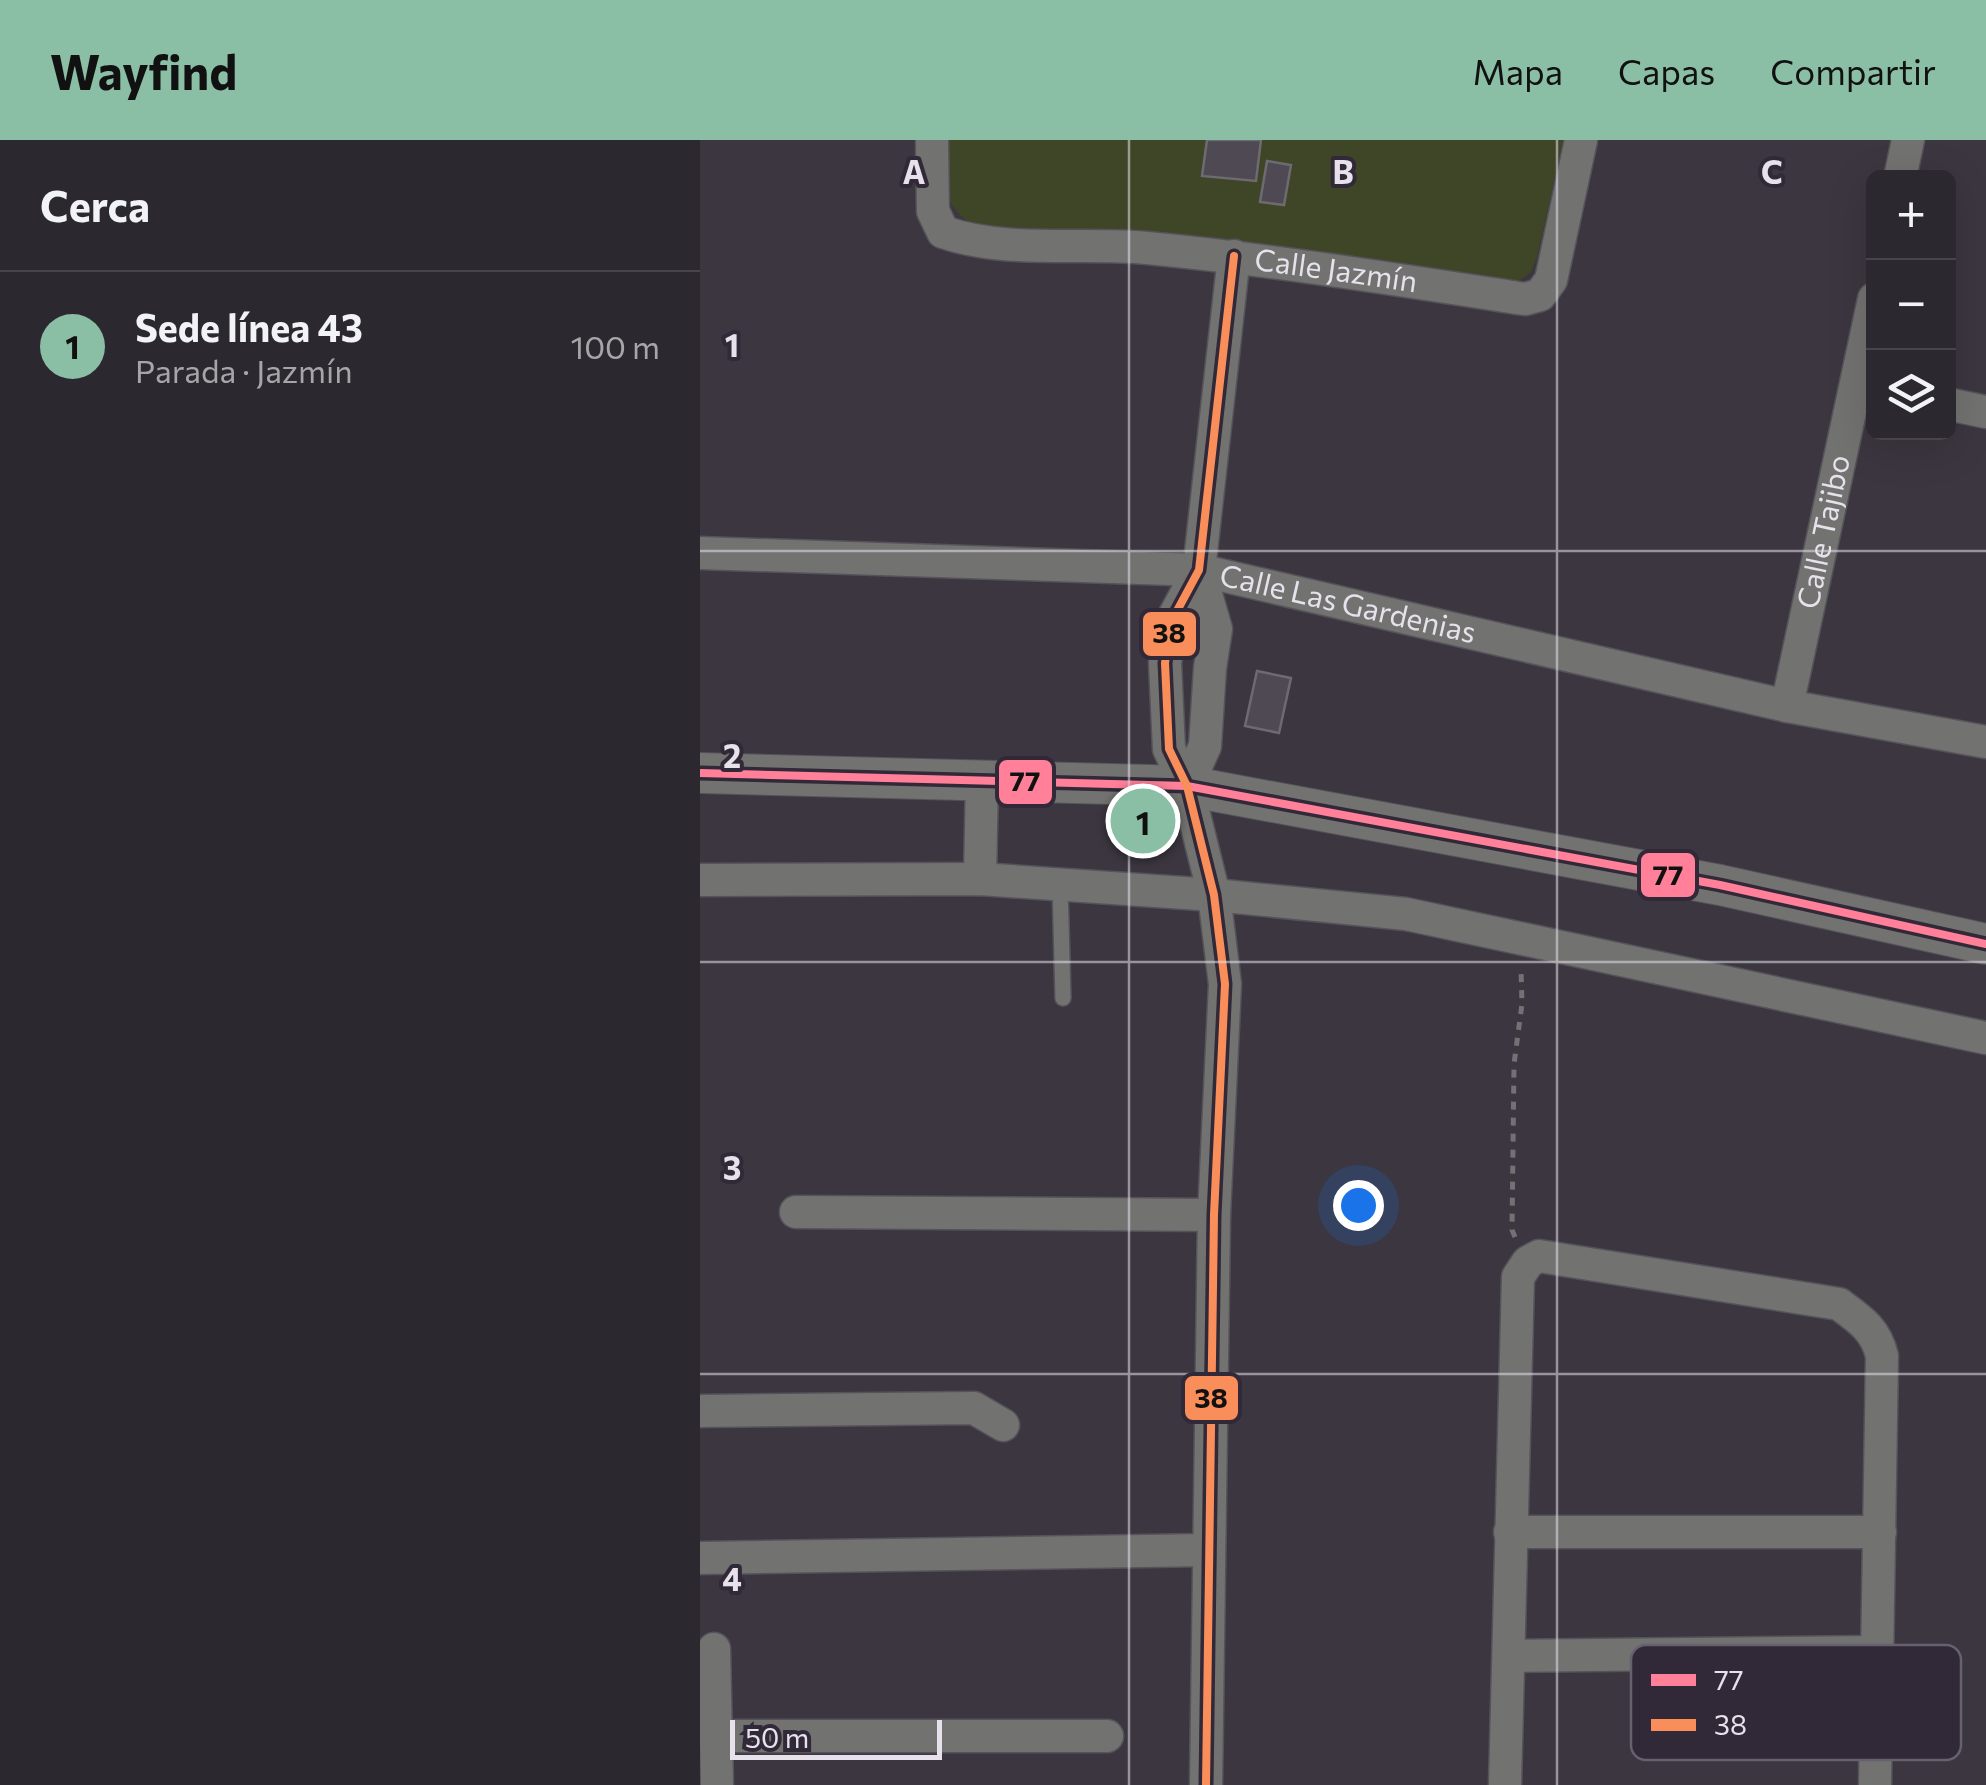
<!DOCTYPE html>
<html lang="es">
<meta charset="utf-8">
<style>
body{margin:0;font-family:Commissioner,sans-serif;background:#38343b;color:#f1f3f6}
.controls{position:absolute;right:30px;top:30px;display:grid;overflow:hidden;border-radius:15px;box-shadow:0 10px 40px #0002}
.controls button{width:90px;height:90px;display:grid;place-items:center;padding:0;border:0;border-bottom:2px solid #48444b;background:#2c282f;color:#f1f3f6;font:50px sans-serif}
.scale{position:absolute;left:30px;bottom:25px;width:212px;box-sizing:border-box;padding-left:10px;border:5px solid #e6e1eb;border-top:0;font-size:28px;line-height:35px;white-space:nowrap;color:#e6e1eb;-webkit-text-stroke:8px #312838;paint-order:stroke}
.you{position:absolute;left:658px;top:1065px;width:35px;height:35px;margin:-25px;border:8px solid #fff;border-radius:50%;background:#1a73e8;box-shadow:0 0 0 15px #1a73e833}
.badge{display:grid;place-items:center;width:65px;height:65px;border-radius:50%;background:#8abfa5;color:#111;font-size:32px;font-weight:700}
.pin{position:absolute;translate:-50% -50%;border:5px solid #fff;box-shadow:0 2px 10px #0006}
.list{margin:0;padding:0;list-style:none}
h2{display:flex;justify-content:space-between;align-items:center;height:130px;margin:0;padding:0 40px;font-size:42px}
h2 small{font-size:32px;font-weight:400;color:#a6a6aa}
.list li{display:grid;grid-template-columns:65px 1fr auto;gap:30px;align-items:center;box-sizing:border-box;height:150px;padding:0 40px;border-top:2px solid #48444b}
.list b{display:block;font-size:38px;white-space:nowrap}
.list p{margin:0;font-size:32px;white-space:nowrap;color:#a6a6aa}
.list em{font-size:32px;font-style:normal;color:#a6a6aa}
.icon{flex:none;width:55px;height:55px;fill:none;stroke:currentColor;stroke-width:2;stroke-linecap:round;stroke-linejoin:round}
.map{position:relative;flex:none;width:1286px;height:1645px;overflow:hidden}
header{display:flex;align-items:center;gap:60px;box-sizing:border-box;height:140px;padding:0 50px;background:#8abfa5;color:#111}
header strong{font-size:48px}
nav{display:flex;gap:55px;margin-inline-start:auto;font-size:35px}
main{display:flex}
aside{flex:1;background:#2c282f}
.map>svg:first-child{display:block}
.green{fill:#3e4627}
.building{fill:#4f4954;stroke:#6e6a71;stroke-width:2.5}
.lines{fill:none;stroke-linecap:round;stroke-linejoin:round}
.service-casing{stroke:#56525a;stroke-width:18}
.minor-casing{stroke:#56525a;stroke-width:35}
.tertiary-casing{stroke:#56525a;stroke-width:42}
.path{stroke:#727173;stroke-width:5;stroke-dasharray:8 8;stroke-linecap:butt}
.service{stroke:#727271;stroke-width:15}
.minor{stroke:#727271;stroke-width:32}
.tertiary{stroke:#727271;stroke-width:40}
.bus-1-casing{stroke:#312838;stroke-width:15}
.bus-2-casing{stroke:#312838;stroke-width:15}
.bus-1{stroke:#ff8098;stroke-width:8}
.bus-2{stroke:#fa8e5a;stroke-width:8}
.grid{fill:none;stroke:#e6e1eb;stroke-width:2.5;stroke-opacity:0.55}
.labels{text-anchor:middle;stroke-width:8;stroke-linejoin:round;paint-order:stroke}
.street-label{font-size:30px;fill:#e6e1eb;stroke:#312838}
.key{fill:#312838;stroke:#67606e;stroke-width:2.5}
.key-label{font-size:28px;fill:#e6e1eb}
.grid-label{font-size:32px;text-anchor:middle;font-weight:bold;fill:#e6e1eb;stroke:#312838;stroke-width:8;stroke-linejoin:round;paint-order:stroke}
.line-badge{stroke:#312838;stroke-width:4}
.pale-badge-label{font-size:28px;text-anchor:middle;font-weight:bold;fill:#111}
</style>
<header>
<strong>Wayfind</strong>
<nav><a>Mapa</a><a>Capas</a><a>Compartir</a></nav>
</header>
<main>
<aside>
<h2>Cerca<small></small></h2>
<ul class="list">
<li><span class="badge">1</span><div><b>Sede línea 43</b><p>Parada · Jazmín</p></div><em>100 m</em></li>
</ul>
</aside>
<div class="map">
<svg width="1286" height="1645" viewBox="0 0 1286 1645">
<rect width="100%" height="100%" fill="#3b363f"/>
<!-- green -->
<path class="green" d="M248 0H863L837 118 830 133 817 142 413 93 273 85C238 64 247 37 248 0Z"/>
<!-- building -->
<path class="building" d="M507 0H561L556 41 502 36Z
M567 21 591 25 584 65 560 62Z
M557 531 591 538 579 593 545 586Z"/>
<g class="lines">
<!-- service casing -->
<g class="service-casing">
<path id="service" d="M360 745 363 858"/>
</g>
<!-- minor casing -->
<g class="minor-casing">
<g id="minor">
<path id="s1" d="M232 0 233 71 243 92C307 114 381 102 447 108 574 120 700 140 825 159L840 155 851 140 881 0"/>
<path d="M1200 38 1208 0"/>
<path d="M1248 264 1286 272"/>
<path id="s2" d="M0 413 499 430 1087 566 1286 602"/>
<path id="s3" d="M1087 566 1174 159"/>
<path d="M487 646 505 606 510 528 516 489 499 430"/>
<path d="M280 739 282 639"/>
<path d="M0 740 280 739 514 755 706 774 1286 898"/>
<path d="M96 1072 514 1075"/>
<path d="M0 1271 274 1268 303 1285"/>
<path d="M810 1392H1180"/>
<path d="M0 1418 508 1410"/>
<path d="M14 1509 17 1645"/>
<path d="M810 1516 1178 1512"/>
<path d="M16 1596H407"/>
<path d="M506 1645 514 1075 525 844 514 755 487 646 469 609 465 523 471 482 499 430 534 116"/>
<path d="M805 1645 818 1137 828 1122 839 1116 1139 1164C1161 1180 1176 1190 1182 1216L1175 1645"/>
</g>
</g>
<!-- tertiary casing -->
<g class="tertiary-casing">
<path id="tertiary" d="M0 633 487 646 1020 745 1286 804"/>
</g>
<!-- path -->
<path class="path" d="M815 1097 812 1090 814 924 822 864 821 829"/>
<!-- service -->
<use href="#service" class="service"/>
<!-- minor -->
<use href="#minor" class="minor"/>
<!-- tertiary -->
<use href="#tertiary" class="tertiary"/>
<!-- bus-1 casing -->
<g class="bus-1-casing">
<path id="bus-1" d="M0 633 487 646 1020 745 1286 804"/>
</g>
<!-- bus-2 casing -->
<g class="bus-2-casing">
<path id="bus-2" d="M506 1645 514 1075 525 844 514 755 487 646 469 609 465 523 471 482 499 430 534 116"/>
</g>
<!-- bus-1 -->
<use href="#bus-1" class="bus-1"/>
<!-- bus-2 -->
<use href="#bus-2" class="bus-2"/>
</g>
<!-- grid -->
<path class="grid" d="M429 0V1645M857 0V1645M0 411H1286M0 822H1286M0 1234H1286"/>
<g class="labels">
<!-- street labels -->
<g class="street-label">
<text dy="10" stroke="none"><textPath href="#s1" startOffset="490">Calle Jazmín</textPath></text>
<text dy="10" stroke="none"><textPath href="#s3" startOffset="178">Calle Tajibo</textPath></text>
<text dy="10" stroke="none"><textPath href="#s2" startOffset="652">Calle Las Gardenias</textPath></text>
</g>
</g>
<!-- legend -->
<rect x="931" y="1505" width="330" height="115" rx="15" class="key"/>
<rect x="951" y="1534" width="45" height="12" fill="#ff8098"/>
<rect x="951" y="1579" width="45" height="12" fill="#fa8e5a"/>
<g class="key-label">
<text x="1014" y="1550">77</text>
<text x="1014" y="1595">38</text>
</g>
<g class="grid-label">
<text x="214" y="44">A</text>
<text x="643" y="44">B</text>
<text x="1072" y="44">C</text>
<text x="32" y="217">1</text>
<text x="32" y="628">2</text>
<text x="32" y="1040">3</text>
<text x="32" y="1451">4</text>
</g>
<g class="line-badge">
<rect x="441" y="470" width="57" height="48" rx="10" fill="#fa8e5a"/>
<rect x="297" y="618" width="57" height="48" rx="10" fill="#ff8098"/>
<rect x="939" y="711" width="58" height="48" rx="10" fill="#ff8098"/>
<rect x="483" y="1234" width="57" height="48" rx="10" fill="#fa8e5a"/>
</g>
<g class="pale-badge-label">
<text x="469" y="503">38</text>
<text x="325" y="651">77</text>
<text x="968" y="745">77</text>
<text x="511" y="1268">38</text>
</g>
</svg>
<div class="controls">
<button>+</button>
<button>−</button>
<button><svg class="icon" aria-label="layers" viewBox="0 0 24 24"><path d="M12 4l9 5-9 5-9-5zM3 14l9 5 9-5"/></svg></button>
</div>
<div class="scale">50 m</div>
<div class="you"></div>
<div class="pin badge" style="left:443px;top:681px">1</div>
</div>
</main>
